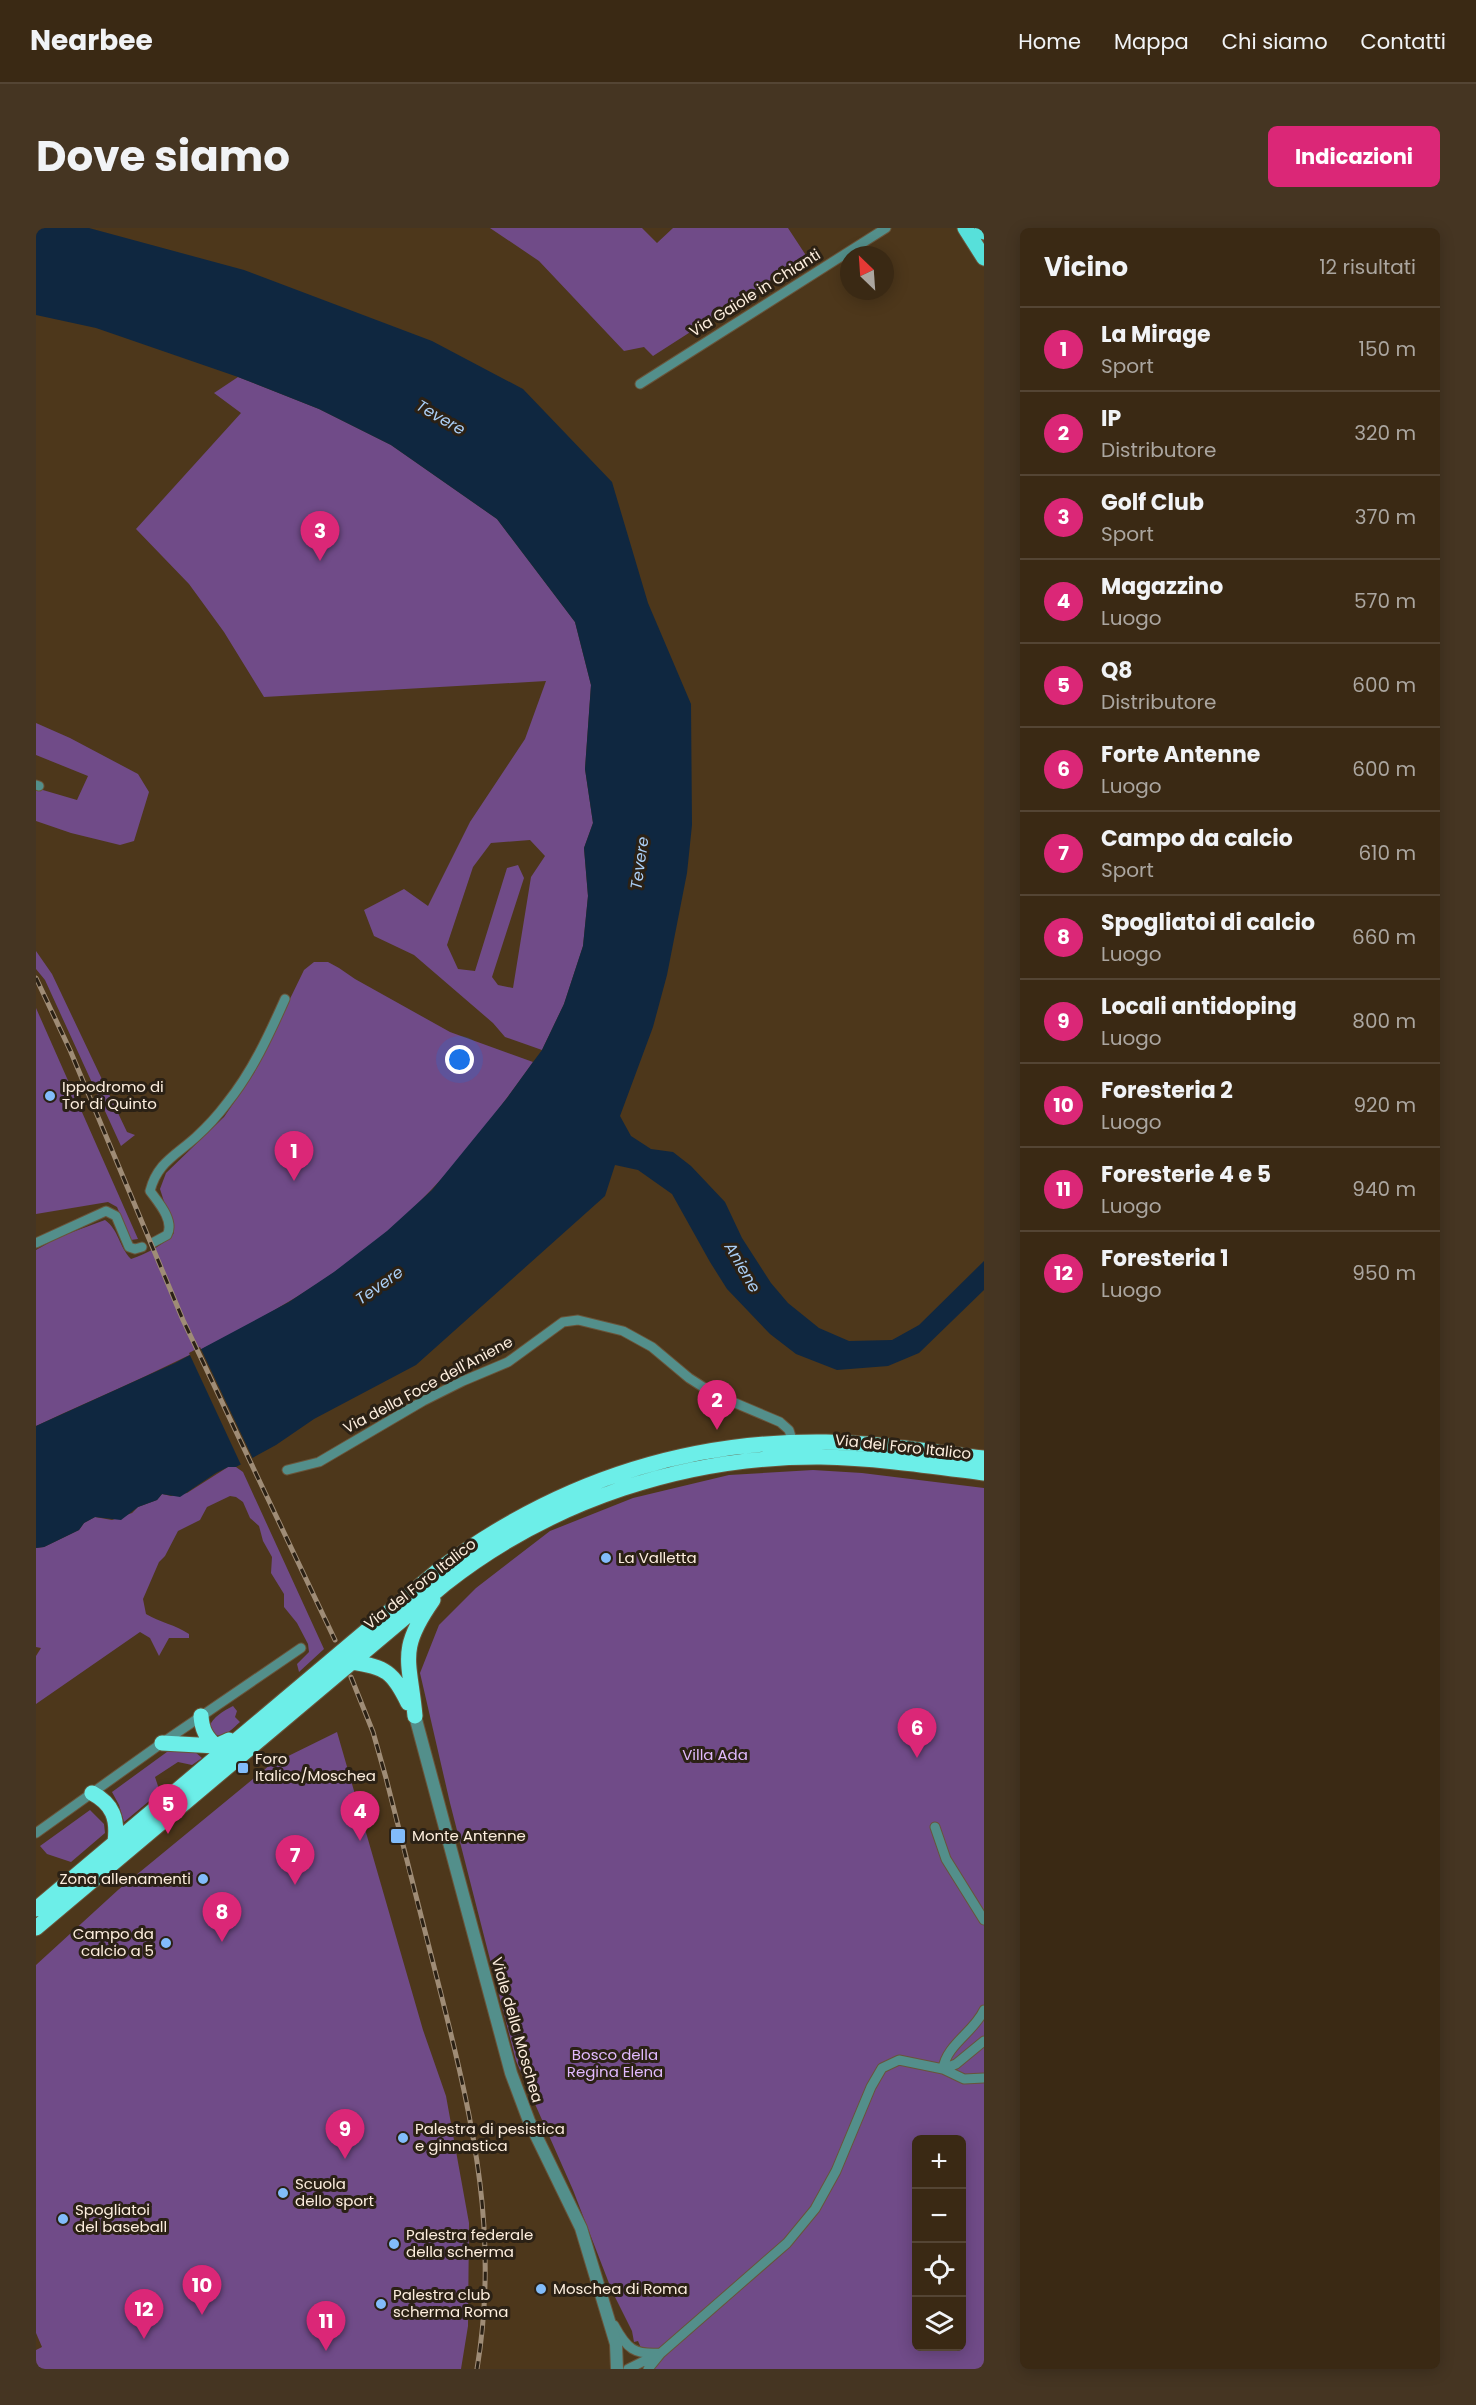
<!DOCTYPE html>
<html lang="it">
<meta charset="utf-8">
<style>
body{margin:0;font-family:Poppins,sans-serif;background:#453522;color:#f1f3f6}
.controls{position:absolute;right:18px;bottom:18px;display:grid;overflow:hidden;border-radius:9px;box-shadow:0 3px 15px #0003}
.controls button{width:54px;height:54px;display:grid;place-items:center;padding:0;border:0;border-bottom:2px solid #544534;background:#3a2914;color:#f1f3f6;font:30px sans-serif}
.compass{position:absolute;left:804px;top:18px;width:54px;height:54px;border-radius:50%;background:#3a2914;box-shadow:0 3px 15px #0003;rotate:335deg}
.you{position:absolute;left:424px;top:832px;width:21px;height:21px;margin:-15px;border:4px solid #fff;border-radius:50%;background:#1a73e8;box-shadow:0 0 0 9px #1a73e833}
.badge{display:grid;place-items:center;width:39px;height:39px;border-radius:50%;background:#db2777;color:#fff;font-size:20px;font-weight:700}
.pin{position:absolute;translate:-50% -50px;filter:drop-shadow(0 2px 3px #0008)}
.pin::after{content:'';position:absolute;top:32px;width:21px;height:18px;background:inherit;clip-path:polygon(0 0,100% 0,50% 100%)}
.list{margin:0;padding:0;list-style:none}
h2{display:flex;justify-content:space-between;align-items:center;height:78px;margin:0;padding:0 24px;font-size:26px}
h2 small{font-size:20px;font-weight:400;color:#aba6a0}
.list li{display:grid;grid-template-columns:39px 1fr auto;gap:18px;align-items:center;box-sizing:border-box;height:84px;padding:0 24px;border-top:2px solid #544534}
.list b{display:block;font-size:22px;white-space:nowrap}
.list p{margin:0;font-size:20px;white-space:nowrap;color:#aba6a0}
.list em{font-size:20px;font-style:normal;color:#aba6a0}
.icon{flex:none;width:33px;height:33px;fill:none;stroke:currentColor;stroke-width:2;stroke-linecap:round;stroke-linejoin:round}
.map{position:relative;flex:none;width:948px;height:2141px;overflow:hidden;border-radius:9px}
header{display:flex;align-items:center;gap:36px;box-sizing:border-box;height:84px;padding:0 30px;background:#3a2914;border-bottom:2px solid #544534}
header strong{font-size:28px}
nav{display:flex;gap:33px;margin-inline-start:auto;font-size:21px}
.intro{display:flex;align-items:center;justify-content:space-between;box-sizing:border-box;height:144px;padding:0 36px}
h1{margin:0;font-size:42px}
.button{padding:15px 27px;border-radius:9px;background:#db2777;color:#fff;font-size:21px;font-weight:700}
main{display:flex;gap:36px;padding:0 36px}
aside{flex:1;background:#3a2914;border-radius:9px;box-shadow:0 3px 15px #0003}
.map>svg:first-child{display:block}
.green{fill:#704b88;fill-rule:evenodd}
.water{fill:#0f2740}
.pier{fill:#4d371b}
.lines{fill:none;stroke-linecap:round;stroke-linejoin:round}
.minor-casing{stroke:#69543a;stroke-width:11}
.tertiary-casing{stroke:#69543a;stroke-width:14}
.primary-casing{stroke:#69543a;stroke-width:17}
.trunk-casing{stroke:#69543a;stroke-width:17}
.minor{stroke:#538f8b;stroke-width:9}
.tertiary{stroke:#538f8b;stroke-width:12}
.primary{stroke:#57e0da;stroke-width:15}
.trunk{stroke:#6ceee8;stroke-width:15}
.rail-casing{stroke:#9f8c76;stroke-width:5}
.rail{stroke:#2b2115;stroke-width:3;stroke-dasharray:9;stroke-linecap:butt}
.poi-dot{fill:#82bcfa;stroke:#2b2115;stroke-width:2}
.labels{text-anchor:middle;stroke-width:6;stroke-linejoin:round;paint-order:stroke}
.street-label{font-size:15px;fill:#fdeede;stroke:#2b2115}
.poi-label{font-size:15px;fill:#fdeede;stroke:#2b2115;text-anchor:start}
.park-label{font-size:15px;fill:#e1bafd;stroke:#2b2115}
.water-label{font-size:16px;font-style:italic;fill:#aacef5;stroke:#2b2115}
</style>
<header>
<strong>Nearbee</strong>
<nav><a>Home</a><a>Mappa</a><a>Chi siamo</a><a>Contatti</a></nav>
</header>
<div class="intro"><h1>Dove siamo</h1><a class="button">Indicazioni</a></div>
<main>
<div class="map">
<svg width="948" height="2141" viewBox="0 0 948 2141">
<rect width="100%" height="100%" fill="#4d371b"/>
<!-- green -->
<path class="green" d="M454 0H606L621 15 637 0H752L771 29 617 128 608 119 588 123 503 33Z
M202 149 283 181 355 217 461 291 539 394 555 457 549 541 557 595 548 620 552 668 547 718 528 776 506 822 469 809 457 795 378 727 338 708 328 682 368 661 392 678 434 594 489 511 510 453 228 469 188 404 153 356 100 301 205 185 178 165ZM494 612 509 628 495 649 477 760 462 757 456 749 488 650 482 637 471 640 439 743 422 741 411 717 437 639 455 615Z
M0 495 34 510 102 546 113 564 98 613 84 617 35 605 0 593V560L41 572 52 548 0 527Z
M0 723 16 746 91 904 99 907 85 918 9 752 0 741Z
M278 734H292L303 740 319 751 414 804 497 834C467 876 431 925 395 962 288 1075 139 1134 0 1198V1022L23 1009 69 992C83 1002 83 1019 95 1031 112 1025 126 1018 138 1005L124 961 130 945 188 889 218 845 268 742Z
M0 780 102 1011 95 1012 81 979 72 974 0 986Z
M192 1239H200L207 1244 288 1421 263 1444 261 1436 273 1424 272 1416 261 1395 248 1379V1366L235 1345 236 1329 227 1313 223 1298 214 1290 207 1274 200 1269 194 1268 171 1279 164 1292 142 1303 129 1328 123 1334 107 1371 110 1386C123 1394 140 1397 153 1406V1410H133L123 1428 114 1410 104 1404 0 1476V1428L5 1420 0 1419V1320L8 1319 43 1302 48 1295 59 1289 76 1292 96 1285 102 1279 121 1272 126 1266 135 1268 151 1265Z
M777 1242 826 1245 948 1260V2141H614L602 2113 598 2114 596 2103 576 2063 537 1962 480 1833 414 1575 384 1445 403 1397 440 1360 514 1303 597 1270 693 1247ZM880 1912H926V2118H880Z
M197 1478 201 1483 199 1489 204 1494C196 1501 189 1510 178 1507L173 1499C177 1489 187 1483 197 1478Z
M301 1504 387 1802 410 1868 433 1995 432 2098 425 2141H0V2122L6 2119 0 2105V1737L82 1662 234 1537Z
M135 1521 158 1523 166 1530 156 1537 142 1534 119 1549 124 1564 88 1594 83 1577 76 1564Z
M54 1582 68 1596 69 1605 35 1634 11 1626 4 1618Z"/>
<!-- water -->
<path class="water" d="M0 0H53L208 42 396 113 487 161 576 254 612 375 655 476 656 597 651 645 631 747 617 799 584 888 595 908 615 921 637 924 655 938 689 974 706 1010 735 1055 752 1075 783 1100 813 1113 856 1112 883 1097 948 1033V1062L883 1125 852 1138 801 1142 760 1126 734 1106 691 1061 674 1034 636 966 602 942 579 937 569 968 380 1137 278 1191 240 1217 200 1239H192L180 1245 144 1269 126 1266 121 1272 102 1279 85 1292 59 1289 48 1295 43 1302 8 1319 0 1320V1198L139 1135 253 1074 298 1044 351 1003 396 962 471 870 497 834 506 822 528 776 547 718 552 668 548 620 557 595 549 541 555 457 539 394 461 291 355 217 283 181 202 149 60 100 0 87Z"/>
<!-- pier -->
<path class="pier" d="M164 1119 218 1233 206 1239 153 1125Z"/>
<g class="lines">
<!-- minor casing -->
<g class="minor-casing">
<path id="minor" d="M604 156 850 0
M0 557 3 558
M118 1014 131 1007C139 993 122 974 114 963 121 935 139 928 160 909 171 899 182 887 191 875 216 844 233 807 249 771
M0 1015 70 983 80 988 93 1019 99 1021 106 1019
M251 1242 283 1234 387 1173 427 1153 472 1134 527 1094 542 1092 587 1103 616 1119 653 1150 678 1166 744 1194 753 1202 757 1215
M899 1599 910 1631 948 1692
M0 1605 126 1515 265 1420
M907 1841C910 1817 938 1804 948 1782
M907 1841 920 1836 948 1813
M578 2097C591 2121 598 2127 625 2125
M592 2141 620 2127
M612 2141 625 2125 751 2015 779 1981 800 1943 835 1859 846 1840 863 1832 907 1841 928 1851 948 1850"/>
</g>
<!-- tertiary casing -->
<g class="tertiary-casing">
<path id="tertiary" d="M379 1488 475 1845 493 1893 545 2000 580 2116 581 2141"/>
</g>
<!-- primary casing -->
<g class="primary-casing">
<path id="primary" d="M929 0 948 30
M946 0 948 4"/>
</g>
<!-- trunk casing -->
<g class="trunk-casing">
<path id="trunk" d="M316 1434C350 1439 357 1444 372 1475
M165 1488C166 1502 170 1509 180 1518
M379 1488C374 1432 361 1423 397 1372
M126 1515 180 1518 193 1512
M56 1565C77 1576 82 1591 79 1614
M0 1681 405 1340C519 1256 648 1212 790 1214 843 1215 896 1224 948 1230
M0 1700 410 1355C516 1272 650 1228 785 1229 840 1230 894 1238 948 1245"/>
</g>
<!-- minor -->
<use href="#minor" class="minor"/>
<!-- tertiary -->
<use href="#tertiary" class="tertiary"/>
<!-- primary -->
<use href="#primary" class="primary"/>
<!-- trunk -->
<use href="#trunk" class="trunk"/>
<!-- rail casing -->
<g class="rail-casing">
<path id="rail" d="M0 750 34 822 147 1092 299 1412
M315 1449 337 1504 350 1550C368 1623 387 1696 406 1770 438 1897 463 2009 441 2141"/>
</g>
<!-- rail -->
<use href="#rail" class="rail"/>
</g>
<!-- markers -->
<g class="poi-dot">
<circle cx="14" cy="868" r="6"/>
<circle cx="570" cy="1330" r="6"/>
<rect x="201" y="1534" width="12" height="12" rx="3"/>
<rect x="354" y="1600" width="16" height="16" rx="3"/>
<circle cx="167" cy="1651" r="6"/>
<circle cx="130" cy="1715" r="6"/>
<circle cx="367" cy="1910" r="6"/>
<circle cx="247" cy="1965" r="6"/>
<circle cx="27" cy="1991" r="6"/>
<circle cx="358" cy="2016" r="6"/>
<circle cx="505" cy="2061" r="6"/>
<circle cx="345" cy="2076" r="6"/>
</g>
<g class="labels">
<!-- street labels -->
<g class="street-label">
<text transform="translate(719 65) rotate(-32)" y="5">Via Gaiole in Chianti</text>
<text transform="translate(392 1157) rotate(-28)" y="5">Via della Foce dell'Aniene</text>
<text transform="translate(867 1219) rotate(6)" y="5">Via del Foro Italico</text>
<text transform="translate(384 1356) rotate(-38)" y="5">Via del Foro Italico</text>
<text transform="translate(481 1802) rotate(74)" y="5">Viale della Moschea</text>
</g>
<!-- poi labels -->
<g class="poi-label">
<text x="26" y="864">Ippodromo di<tspan x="26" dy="17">Tor di Quinto</tspan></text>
<text x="582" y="1335">La Valletta</text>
<text x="219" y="1536">Foro<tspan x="219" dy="17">Italico/Moschea</tspan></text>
<text x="376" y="1613">Monte Antenne</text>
<text x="155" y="1656" text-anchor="end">Zona allenamenti</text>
<text x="118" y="1711" text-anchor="end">Campo da<tspan x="118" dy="17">calcio a 5</tspan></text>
<text x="379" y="1906">Palestra di pesistica<tspan x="379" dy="17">e ginnastica</tspan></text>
<text x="259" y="1961">Scuola<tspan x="259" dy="17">dello sport</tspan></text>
<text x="39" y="1987">Spogliatoi<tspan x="39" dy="17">del baseball</tspan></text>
<text x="370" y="2012">Palestra federale<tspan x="370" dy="17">della scherma</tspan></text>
<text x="517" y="2066">Moschea di Roma</text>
<text x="357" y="2072">Palestra club<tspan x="357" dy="17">scherma Roma</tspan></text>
</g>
<!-- park labels -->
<g class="park-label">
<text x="679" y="1532">Villa Ada</text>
<text x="579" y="1832">Bosco della<tspan x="579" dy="17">Regina Elena</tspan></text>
</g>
<!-- water labels -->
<g class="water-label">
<text transform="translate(405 189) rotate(30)" y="6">Tevere</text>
<text transform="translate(603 635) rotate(-82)" y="6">Tevere</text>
<text transform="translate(707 1039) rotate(60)" y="6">Aniene</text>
<text transform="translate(343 1057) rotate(-35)" y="6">Tevere</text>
</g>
</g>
</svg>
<div class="controls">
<button>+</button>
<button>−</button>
<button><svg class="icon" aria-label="locate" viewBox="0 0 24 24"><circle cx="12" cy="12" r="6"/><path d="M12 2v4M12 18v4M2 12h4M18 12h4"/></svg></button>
<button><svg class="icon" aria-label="layers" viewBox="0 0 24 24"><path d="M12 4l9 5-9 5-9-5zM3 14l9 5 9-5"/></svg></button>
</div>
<svg class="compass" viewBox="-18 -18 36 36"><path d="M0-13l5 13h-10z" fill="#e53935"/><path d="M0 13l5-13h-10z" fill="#aba6a0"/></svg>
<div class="you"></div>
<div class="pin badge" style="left:258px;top:953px">1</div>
<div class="pin badge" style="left:681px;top:1202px">2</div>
<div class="pin badge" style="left:284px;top:333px">3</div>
<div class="pin badge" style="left:324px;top:1613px">4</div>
<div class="pin badge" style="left:132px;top:1606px">5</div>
<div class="pin badge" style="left:881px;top:1530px">6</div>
<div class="pin badge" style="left:259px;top:1657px">7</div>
<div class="pin badge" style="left:186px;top:1714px">8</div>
<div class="pin badge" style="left:309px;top:1931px">9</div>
<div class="pin badge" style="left:166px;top:2087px">10</div>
<div class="pin badge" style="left:290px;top:2123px">11</div>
<div class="pin badge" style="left:108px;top:2111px">12</div>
</div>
<aside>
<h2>Vicino<small>12 risultati</small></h2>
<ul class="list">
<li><span class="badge">1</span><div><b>La Mirage</b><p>Sport</p></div><em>150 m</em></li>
<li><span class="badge">2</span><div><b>IP</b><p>Distributore</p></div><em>320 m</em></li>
<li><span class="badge">3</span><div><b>Golf Club</b><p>Sport</p></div><em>370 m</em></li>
<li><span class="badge">4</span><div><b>Magazzino</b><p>Luogo</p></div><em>570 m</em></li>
<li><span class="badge">5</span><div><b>Q8</b><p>Distributore</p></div><em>600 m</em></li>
<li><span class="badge">6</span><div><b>Forte Antenne</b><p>Luogo</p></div><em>600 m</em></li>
<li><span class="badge">7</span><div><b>Campo da calcio</b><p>Sport</p></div><em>610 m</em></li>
<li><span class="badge">8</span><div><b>Spogliatoi di calcio</b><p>Luogo</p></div><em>660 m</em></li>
<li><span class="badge">9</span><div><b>Locali antidoping</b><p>Luogo</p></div><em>800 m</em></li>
<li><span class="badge">10</span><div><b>Foresteria 2</b><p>Luogo</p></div><em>920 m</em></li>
<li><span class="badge">11</span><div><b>Foresterie 4 e 5</b><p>Luogo</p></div><em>940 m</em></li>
<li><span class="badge">12</span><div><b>Foresteria 1</b><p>Luogo</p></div><em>950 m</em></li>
</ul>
</aside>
</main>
